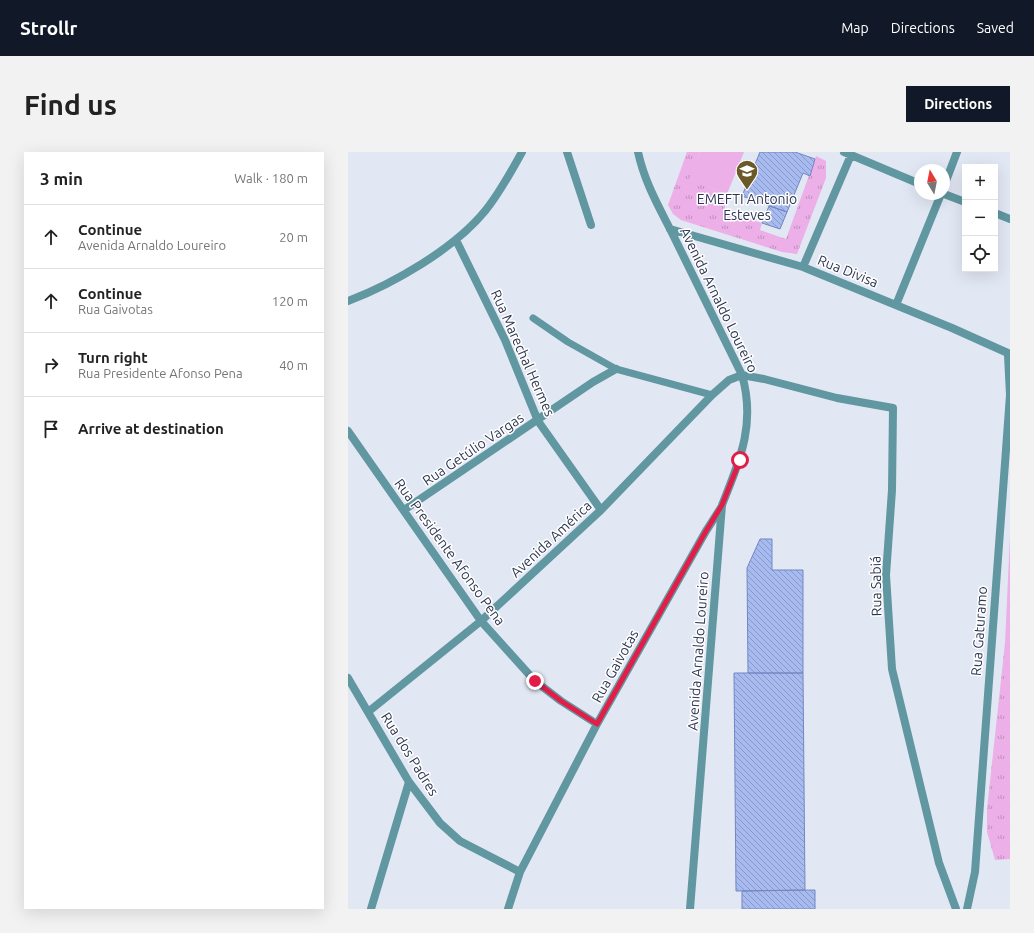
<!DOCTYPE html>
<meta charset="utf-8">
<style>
body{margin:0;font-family:Ubuntu,sans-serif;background:#f2f2f2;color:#222}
.controls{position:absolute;right:12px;top:12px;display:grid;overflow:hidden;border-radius:0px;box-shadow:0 4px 16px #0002}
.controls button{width:36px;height:36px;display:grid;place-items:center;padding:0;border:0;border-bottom:1px solid #e0e0e0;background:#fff;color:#222;font:20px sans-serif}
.compass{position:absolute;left:566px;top:12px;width:36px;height:36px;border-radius:50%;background:#fff;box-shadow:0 4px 16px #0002;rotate:350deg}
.stop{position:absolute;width:12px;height:12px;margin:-9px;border:3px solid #e11d48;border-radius:50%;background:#fff}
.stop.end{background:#e11d48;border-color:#fff;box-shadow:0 1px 4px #0008}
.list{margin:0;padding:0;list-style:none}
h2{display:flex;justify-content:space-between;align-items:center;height:52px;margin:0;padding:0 16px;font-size:17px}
h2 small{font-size:13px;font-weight:400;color:#767676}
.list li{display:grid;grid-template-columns:26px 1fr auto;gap:12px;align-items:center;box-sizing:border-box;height:64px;padding:0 16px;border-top:1px solid #e0e0e0}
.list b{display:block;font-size:15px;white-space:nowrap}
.list p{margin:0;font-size:13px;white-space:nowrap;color:#767676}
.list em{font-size:13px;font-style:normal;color:#767676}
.icon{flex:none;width:22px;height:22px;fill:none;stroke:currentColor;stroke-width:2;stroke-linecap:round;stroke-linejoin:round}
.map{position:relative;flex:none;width:662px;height:757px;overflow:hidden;border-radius:0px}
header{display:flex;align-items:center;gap:24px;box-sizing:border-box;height:56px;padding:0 20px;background:#111827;color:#fff}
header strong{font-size:19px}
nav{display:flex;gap:22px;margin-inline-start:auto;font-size:14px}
.intro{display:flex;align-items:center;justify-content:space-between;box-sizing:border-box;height:96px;padding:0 24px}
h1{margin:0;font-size:28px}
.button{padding:10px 18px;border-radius:0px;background:#111827;color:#fff;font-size:14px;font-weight:700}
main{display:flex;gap:24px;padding:0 24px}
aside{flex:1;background:#fff;border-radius:0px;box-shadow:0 4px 16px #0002}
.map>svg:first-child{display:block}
.grass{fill:url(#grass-tufts)}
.garden{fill:#edafe7}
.building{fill:url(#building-back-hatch);stroke:#7286c1}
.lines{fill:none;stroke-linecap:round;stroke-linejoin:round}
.service{stroke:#6097a0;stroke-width:7}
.minor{stroke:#6097a0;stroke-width:8}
.route{stroke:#e11d48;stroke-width:5}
.labels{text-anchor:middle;stroke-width:3;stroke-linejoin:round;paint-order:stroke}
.poi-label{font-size:14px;fill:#2e3751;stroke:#fff}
.street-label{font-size:14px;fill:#2e3751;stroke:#fff}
</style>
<header>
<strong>Strollr</strong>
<nav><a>Map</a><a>Directions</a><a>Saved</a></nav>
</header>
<div class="intro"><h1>Find us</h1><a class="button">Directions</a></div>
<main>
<aside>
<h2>3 min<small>Walk · 180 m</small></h2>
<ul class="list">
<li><svg class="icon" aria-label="ahead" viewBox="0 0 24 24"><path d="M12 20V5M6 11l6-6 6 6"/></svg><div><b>Continue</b><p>Avenida Arnaldo Loureiro</p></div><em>20 m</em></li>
<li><svg class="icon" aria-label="ahead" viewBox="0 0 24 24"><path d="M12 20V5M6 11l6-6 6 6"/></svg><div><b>Continue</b><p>Rua Gaivotas</p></div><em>120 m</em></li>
<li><svg class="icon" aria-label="right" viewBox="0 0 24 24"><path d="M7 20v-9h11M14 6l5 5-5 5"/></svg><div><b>Turn right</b><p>Rua Presidente Afonso Pena</p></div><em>40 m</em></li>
<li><svg class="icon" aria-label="arrive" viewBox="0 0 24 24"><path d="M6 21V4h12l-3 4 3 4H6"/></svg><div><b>Arrive at destination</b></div></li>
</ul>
</aside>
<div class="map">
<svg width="662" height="757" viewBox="0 0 662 757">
<defs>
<pattern id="grass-tufts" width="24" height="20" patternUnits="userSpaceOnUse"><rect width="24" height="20" fill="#edafe7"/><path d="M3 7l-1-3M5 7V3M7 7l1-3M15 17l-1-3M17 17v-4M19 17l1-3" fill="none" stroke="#c08fbe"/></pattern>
<pattern id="building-back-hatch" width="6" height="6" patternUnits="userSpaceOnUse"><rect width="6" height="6" fill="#a8bbf1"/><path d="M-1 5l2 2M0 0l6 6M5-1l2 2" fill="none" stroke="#8999c6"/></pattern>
</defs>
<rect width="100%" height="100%" fill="#e2e7f4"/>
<!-- grass -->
<path class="grass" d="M339 0H352L342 27 379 42 376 59 414 71 412 78 438 87 468 4 478 9V26L449 102 434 100 333 68 325 62 320 53Z
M662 384V707L647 708 639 680V657L657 491Z"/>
<!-- garden -->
<path class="garden" d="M352 0H396L379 42 341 27Z"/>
<!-- building -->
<path class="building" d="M412 0H447L467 7 462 24 455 21 439 60 394 44Z
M421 54 439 60 432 77 414 71Z
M412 387H424V418H455V521H400L399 416Z
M386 521H455L457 738 388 739Z
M467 738V757H394V739Z"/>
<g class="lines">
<!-- service -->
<path class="service" d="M185 166 220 190 268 217 364 243"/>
<!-- minor -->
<path class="minor" d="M219 0 243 73
M290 0C297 33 314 60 328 89 350 134 372 179 394 223 408 272 392 308 374 353L342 757
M496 0 572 32
M596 34 609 0
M596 42 617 50
M647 61 662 67
M322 77 455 115 604 176 662 202
M108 88 157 188 190 269 253 358
M455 115 503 3
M0 149C45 132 106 97 137 59 151 42 163 20 174 0
M548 153 593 42
M0 279 133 469 187 529 213 549 249 572
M56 358 245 230 268 217
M0 526 61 630 92 671 112 689 172 720
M20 560 133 469 253 358 364 243 381 228 394 223 416 227 489 246 545 256 544 338 538 423 544 517 591 711 608 757
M23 757 61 630
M160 757 172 720 249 572 358 379 374 354
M619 757 627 720 662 243 660 203"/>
</g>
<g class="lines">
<!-- route -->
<path class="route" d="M187 529 213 549 249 572 358 379 374 353 392 308"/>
</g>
<!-- icons -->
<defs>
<g id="school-pin" transform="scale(1.15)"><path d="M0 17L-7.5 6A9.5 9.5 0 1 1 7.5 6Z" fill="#6b5927" stroke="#fff"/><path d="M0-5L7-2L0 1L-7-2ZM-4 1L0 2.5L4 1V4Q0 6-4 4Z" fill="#fff"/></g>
</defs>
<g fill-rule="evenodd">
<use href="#school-pin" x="399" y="19"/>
</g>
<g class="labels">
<!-- poi labels -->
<g class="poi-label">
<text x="399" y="52">EMEFTI Antonio<tspan x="399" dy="16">Esteves</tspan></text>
</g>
<!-- street labels -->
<g class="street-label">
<text transform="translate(500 119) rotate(22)" y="5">Rua Divisa</text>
<text transform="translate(371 148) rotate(64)" y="5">Avenida Arnaldo Loureiro</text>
<text transform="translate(175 201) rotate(66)" y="5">Rua Marechal Hermes</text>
<text transform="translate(125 297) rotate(-34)" y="5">Rua Getúlio Vargas</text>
<text transform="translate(203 387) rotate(-43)" y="5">Avenida América</text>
<text transform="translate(102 400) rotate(54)" y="5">Rua Presidente Afonso Pena</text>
<text transform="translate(528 434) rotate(-91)" y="5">Rua Sabiá</text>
<text transform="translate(631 479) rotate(-86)" y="5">Rua Gaturamo</text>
<text transform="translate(350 499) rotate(-86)" y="5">Avenida Arnaldo Loureiro</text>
<text transform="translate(267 514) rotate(-61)" y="5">Rua Gaivotas</text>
<text transform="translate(62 602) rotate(58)" y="5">Rua dos Padres</text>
</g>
</g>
</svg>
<div class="controls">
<button>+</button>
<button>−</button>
<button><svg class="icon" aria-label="locate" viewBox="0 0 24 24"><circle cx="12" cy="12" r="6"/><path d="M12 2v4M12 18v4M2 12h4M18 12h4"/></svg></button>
</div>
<svg class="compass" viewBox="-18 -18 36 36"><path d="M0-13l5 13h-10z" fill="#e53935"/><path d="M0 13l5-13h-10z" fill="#767676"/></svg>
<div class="stop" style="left:392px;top:308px"></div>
<div class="stop end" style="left:187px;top:529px"></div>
</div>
</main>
